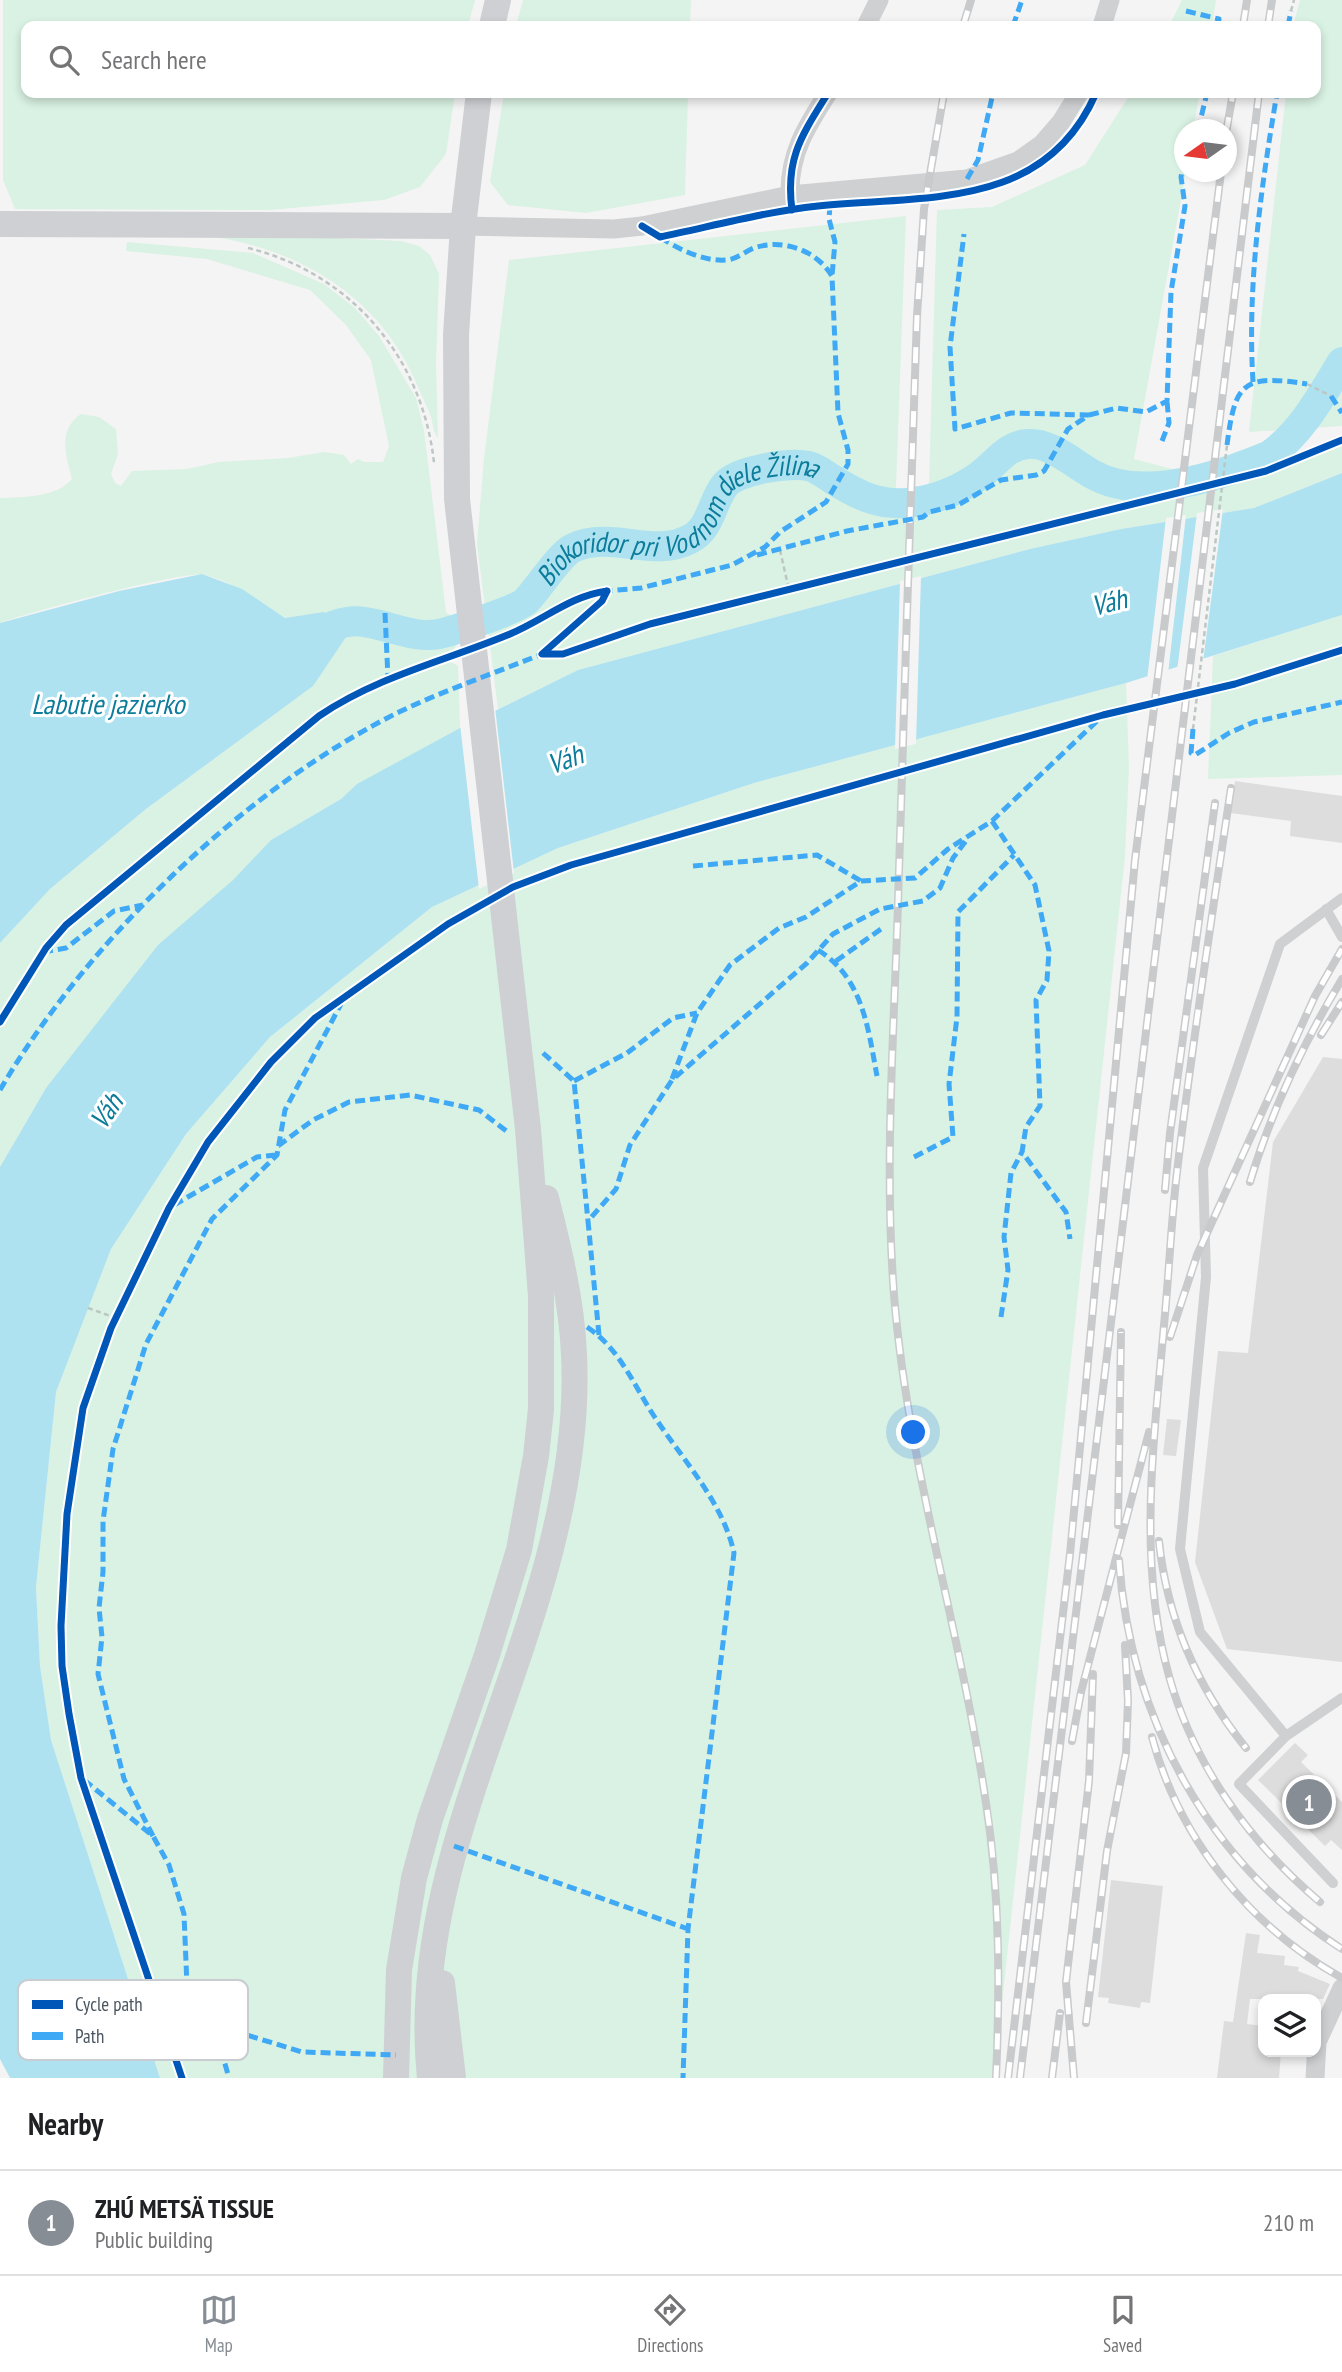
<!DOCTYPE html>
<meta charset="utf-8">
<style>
body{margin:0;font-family:"PT Sans Narrow",sans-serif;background:#f6f6f6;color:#202124}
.controls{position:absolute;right:21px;bottom:21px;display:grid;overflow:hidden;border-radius:14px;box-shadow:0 4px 10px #0003}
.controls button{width:63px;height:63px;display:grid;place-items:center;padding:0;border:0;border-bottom:2px solid #e0e0e0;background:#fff;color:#202124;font:35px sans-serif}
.compass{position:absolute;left:1174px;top:119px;width:63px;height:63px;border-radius:50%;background:#fff;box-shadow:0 4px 10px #0003;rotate:256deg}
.you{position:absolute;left:914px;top:1433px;width:24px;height:24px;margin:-18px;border:5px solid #fff;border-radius:50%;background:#1a73e8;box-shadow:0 0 0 10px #1a73e833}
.badge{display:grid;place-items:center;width:46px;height:46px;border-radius:50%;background:#868d94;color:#fff;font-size:23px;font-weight:700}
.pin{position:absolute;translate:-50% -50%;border:4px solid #fff;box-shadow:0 2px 7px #0006}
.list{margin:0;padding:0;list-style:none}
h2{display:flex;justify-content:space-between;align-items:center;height:91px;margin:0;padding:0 28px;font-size:30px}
h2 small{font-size:23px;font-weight:400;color:#757577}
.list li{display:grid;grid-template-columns:46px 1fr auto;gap:21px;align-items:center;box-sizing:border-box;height:105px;padding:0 28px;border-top:2px solid #e0e0e0}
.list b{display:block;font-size:26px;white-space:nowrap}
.list p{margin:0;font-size:23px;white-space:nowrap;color:#757577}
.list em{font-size:23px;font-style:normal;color:#757577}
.icon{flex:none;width:38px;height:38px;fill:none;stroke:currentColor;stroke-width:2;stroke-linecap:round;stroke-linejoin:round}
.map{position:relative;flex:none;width:1342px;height:2078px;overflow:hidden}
.search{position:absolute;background:#fff;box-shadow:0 4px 10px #0003;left:21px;right:21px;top:21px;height:77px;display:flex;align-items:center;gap:18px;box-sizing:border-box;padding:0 24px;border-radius:14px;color:#757577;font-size:26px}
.sheet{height:196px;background:#fff}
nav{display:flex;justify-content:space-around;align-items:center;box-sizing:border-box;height:98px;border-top:2px solid #e0e0e0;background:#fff;font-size:19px;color:#757577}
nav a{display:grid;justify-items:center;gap:4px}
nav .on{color:#868d94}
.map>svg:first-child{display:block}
.green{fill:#d9f2e3}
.water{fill:#aee2f0}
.pier{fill:#f4f4f4}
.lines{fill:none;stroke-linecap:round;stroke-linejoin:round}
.river{stroke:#aee2f0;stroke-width:30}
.building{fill:#ddddde}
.path{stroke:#bcc7c4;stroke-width:2.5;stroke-dasharray:5 3.5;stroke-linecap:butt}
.lane{stroke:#ced0d2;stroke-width:10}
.street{stroke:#ced0d2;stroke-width:19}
.secondary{stroke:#ced0d4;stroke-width:26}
.rail-casing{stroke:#c9cacc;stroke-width:8}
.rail{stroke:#fff;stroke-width:5;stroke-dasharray:16;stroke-linecap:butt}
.quiet{stroke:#3fa9f5;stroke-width:5;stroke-dasharray:10 5;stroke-linecap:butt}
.cycleway-casing{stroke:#fff;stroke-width:11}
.cycleway{stroke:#0057b8;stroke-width:7}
.labels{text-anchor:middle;stroke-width:6;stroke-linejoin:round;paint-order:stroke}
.water-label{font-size:28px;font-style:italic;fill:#0c7c9b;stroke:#fff}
.key{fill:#fff;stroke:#c9ccd0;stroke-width:2}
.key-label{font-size:19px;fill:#4a5661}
</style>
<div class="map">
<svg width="1342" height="2078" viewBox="0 0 1342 2078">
<rect width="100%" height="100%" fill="#f4f4f4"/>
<!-- green -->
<path class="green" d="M3 0H475L468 26H26V93H455L446 154 420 187 384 200 269 210 15 209 3 180Z
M523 0H691L690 26H516Z
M1182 0H1216L1212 26H1169Z
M1300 0H1342V426L1249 432 1286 93H1316V26H1293Z
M504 93H688L685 195 586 213 508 205 490 182Z
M1131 93H1200L1193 129 1184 130 1186 172 1134 459 1225 483 1289 463 1342 436V473L1254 508 1121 529 1030 549 578 670 498 709 477 544 484 458 509 260 906 216 895 513 929 483 937 210 992 207 1085 165Z
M250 234 401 241 419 246 430 255 439 274 436 363 438 438C433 433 433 422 430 414 423 399 416 381 408 366 368 288 288 246 206 236Z
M127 242 253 253 324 284 355 308 379 336 416 398 424 430 446 612 450 615 447 627 457 643 449 661 458 666 460 728 358 784 341 799 271 840 46 1088 0 1167V943L50 889 146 809 313 686 324 613 285 618C260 601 235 583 205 575 184 570 27 613 0 623V498C23 497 56 498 72 479 66 455 57 430 81 414L99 417 116 429 118 454 111 474 115 483 121 486 132 471 187 469 219 462 288 458 324 452 344 455 351 464 358 459 364 462H383L389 446 371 360 346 325 310 290 207 259 126 251Z
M1342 615V775L1208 779 1213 656Z
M1126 683 1129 767 1125 856 994 2078H160L51 1740 40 1666 36 1587 56 1392 111 1249 186 1134 270 1037 432 907 558 848 754 783Z"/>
<!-- water -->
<path class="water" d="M1342 473V615L1126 683 754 783 558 848 432 907 270 1037 186 1134 111 1249 56 1392 36 1587 40 1666 51 1740 160 2078H10L0 2059V1167L46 1088 158 945 233 880 271 840 341 799 357 784 460 728 578 670 1030 549 1121 529 1254 508Z
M202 574 242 589 285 618 324 612 346 637 313 686 146 809 50 889 0 943V623L119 591Z"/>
<!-- pier -->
<path class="pier" d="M1223 509 1203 662 1177 671 1197 513Z
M1186 515 1168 674 1147 680 1166 518Z
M921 576 916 744 895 749 900 581Z
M495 707 514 873 479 889 460 724Z"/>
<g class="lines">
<!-- river -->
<path class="river" id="s1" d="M298 643C318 633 340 618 364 622 389 625 414 639 439 634 453 631 518 609 526 601 538 589 560 554 573 548 612 530 653 559 690 539 711 529 712 501 725 485 737 470 790 462 808 466 816 467 825 475 832 479 859 496 881 507 914 502 938 499 959 490 979 476 995 465 1006 445 1028 444 1050 442 1074 464 1092 474 1142 503 1220 476 1270 455 1303 431 1321 396 1342 362"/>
</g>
<!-- building -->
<path class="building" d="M1235 781 1342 796V843L1290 836 1291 821 1230 813Z
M1323 1057 1342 1059V1662L1227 1649 1195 1562 1218 1351 1248 1353 1273 1142Z
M1167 1419 1181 1420 1176 1456 1163 1455Z
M1295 1743 1308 1755 1301 1762 1342 1802V1850L1331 1840 1325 1846 1258 1780Z
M1111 1880 1163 1886 1150 2003 1141 2002 1140 2008 1108 2003 1109 1998 1098 1997Z
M1246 1933 1260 1935 1257 1953 1285 1956 1284 1965 1299 1967 1298 1971 1330 1984 1323 1999H1250L1247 2024 1263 2026V2052H1281L1279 2078H1217L1224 2021 1233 2022Z"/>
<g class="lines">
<!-- path -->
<path class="path" d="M1291 11 1294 0
M248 248C351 273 423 358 434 463
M1307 384 1331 396
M780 550 789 590
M1193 729 1227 445
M88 1308 116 1318"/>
<!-- lane -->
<path class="lane" d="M1326 909 1342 937
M1286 1736 1200 1632 1180 1549 1206 1277 1203 1168 1280 944 1342 898
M1333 1883 1239 1784 1286 1736 1342 1698"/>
<!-- street -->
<path class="street" d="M866 26 879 0
M1102 26 1110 0
M790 195C789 154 806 127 828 93
M463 226 614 229 642 226 790 195 967 179 1018 161 1042 144 1061 122 1079 93
M1315 2078 1317 2042 1342 1988"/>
<!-- secondary -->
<path class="secondary" d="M492 26 498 0
M0 224 463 226
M442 1983 453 2078
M396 2078 399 1970 414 1878 430 1819 487 1655 519 1550 536 1456 541 1409V1296L528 1129 457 499 456 335 463 226 479 93
M430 2078C412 1907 491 1754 538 1595 561 1519 578 1435 574 1355 572 1302 559 1249 546 1198"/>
<!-- rail casing -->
<g class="rail-casing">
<path id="rail" d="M963 26 971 0
M1243 26 1247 0
M1268 26 1272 0
M944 93 924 209 917 316C910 512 904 707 898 903 894 1033 884 1165 894 1295 908 1467 961 1632 986 1803 1000 1894 1000 1986 996 2078
M1226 133 1233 93
M1231 788C1212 916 1192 1044 1177 1172 1171 1223 1169 1274 1164 1325 1154 1441 1137 1562 1169 1676 1194 1766 1250 1843 1320 1902
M1321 1035 1342 1002
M1250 1182C1271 1112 1304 1042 1342 979
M1165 1190 1170 1133 1215 803
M1170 1337 1197 1255 1315 996 1342 949
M1118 1525 1121 1332
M1159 1541C1167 1619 1197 1687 1246 1748
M1119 1560C1130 1718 1208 1863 1342 1949
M1152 1737C1179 1839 1250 1927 1342 1978
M1072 1741 1081 1692 1149 1432
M1086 2023 1107 1851 1126 1753 1128 1701 1125 1645
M1008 2078 1070 1554 1135 860 1221 172
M1020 2078 1259 93
M1052 2078 1060 2013
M1074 2078 1066 1982 1089 1781 1093 1674"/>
</g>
<!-- rail -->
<use href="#rail" class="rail"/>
<!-- quiet -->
<path class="quiet" d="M1186 11 1219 19 1218 26
M1013 26 1022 0
M1288 26 1291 11
M1198 130 1207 93
M967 179 978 160 993 93
M830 205 829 219 835 242 832 276
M1253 382C1247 285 1261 188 1277 93
M1331 396 1342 413
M1089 415 1117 408 1146 412 1167 401 1171 292 1185 206 1181 177 1184 161
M1162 441 1169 423 1167 401
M1227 445C1235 382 1243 374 1307 384
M757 555 847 531 923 517 929 512 958 505 1001 480 1036 475 1044 471 1068 429 1089 415 1011 413 955 429 950 347 964 234
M605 595 607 591 641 588 732 565 765 547 780 532 826 502 848 464V450L838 413 832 276C817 251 785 239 757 247 746 250 738 259 727 260 704 262 678 249 660 237
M385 613 388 678
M1193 729 1191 753 1195 755 1229 733 1254 722 1342 702
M992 821 1035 885 1049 951 1047 980 1036 1000 1040 1106 1026 1127 1022 1152 1066 1212 1070 1239
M693 866 817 855 861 881
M818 950C863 978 868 1028 877 1076
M43 952 66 948 114 911 143 905
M836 961 881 929
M543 1053 574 1081 588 1221
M672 1079 697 1013 730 965 779 928 806 917 861 881 915 878 948 849 992 821 1098 720
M574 1081 627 1053 673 1018 697 1013
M0 1090C87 941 244 789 399 712 445 690 495 673 542 654L546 648
M278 1146 313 1120 349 1102 410 1095 479 1110 509 1133
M914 1157 953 1137 949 1084 957 1017 958 912 1014 855
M174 1205 257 1157 277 1155
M1001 1317 1008 1270 1004 1237 1011 1173 1022 1152
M587 1327C620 1349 633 1384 654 1416 682 1459 723 1502 734 1553L688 1929 683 2078
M599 1335 588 1221 616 1189 630 1145 672 1080 807 963 833 934 880 909 923 901 940 888 953 858 968 838
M84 1780 153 1836 169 1865 184 1914 187 1986 203 2013 226 2034 247 2035 302 2052 396 2055
M153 1836 124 1779 98 1674 102 1637 99 1608 103 1572V1521L113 1449 146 1344 212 1219 277 1155 285 1110 341 1004
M454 1846 688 1929
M226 2034 223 2057 229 2078"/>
<!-- cycleway casing -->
<g class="cycleway-casing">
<path id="cycleway" d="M792 210C785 158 802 135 828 93
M642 226 660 237C713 226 764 212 818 206 924 195 1045 211 1096 93
M607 591 602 601 542 654H563L650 624 1266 471 1342 440
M0 1022 46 948 66 925 319 716C378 676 445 661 510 634 544 620 570 596 607 591
M182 2078 81 1778 69 1714 62 1666 61 1626 67 1514 83 1408 111 1328 169 1208 208 1142 271 1062 315 1018 448 924 513 887 571 865 1103 715 1235 684 1342 650"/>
</g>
<!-- cycleway -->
<use href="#cycleway" class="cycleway"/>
</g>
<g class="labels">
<!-- water labels -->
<g class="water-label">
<text dy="10" stroke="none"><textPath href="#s1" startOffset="430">Biokoridor pri Vodnom diele Žilina</textPath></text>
<text transform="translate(1109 602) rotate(-14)" y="10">Váh</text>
<text x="108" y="714">Labutie jazierko</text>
<text transform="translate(565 759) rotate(-20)" y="10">Váh</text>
<text transform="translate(106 1111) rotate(-56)" y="10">Váh</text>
</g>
</g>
<!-- legend -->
<rect x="18" y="1980" width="230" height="80" rx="10" class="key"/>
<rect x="32" y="2000" width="31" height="9" fill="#0057b8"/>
<rect x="32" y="2032" width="31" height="8" fill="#3fa9f5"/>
<g class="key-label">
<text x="75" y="2011">Cycle path</text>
<text x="75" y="2043">Path</text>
</g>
</svg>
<div class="controls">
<button><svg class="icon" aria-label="layers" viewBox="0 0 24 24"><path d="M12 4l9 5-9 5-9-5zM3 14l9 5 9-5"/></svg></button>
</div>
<svg class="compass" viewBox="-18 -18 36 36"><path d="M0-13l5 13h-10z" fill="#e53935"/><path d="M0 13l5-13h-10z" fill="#757577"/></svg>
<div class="you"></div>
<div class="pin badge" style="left:1309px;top:1802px">1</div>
<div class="search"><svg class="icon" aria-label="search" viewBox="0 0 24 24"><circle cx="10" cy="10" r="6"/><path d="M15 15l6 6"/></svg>Search here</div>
</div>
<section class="sheet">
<h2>Nearby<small></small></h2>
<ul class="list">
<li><span class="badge">1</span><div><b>ZHÚ METSÄ TISSUE</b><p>Public building</p></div><em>210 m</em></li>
</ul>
</section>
<nav>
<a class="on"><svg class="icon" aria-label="map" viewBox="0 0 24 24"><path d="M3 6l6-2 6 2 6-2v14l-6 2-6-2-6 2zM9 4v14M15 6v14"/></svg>Map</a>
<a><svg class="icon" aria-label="directions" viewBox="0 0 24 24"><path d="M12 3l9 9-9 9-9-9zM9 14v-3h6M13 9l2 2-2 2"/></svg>Directions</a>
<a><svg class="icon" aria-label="saved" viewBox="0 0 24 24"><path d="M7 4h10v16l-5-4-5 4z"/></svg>Saved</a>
</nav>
